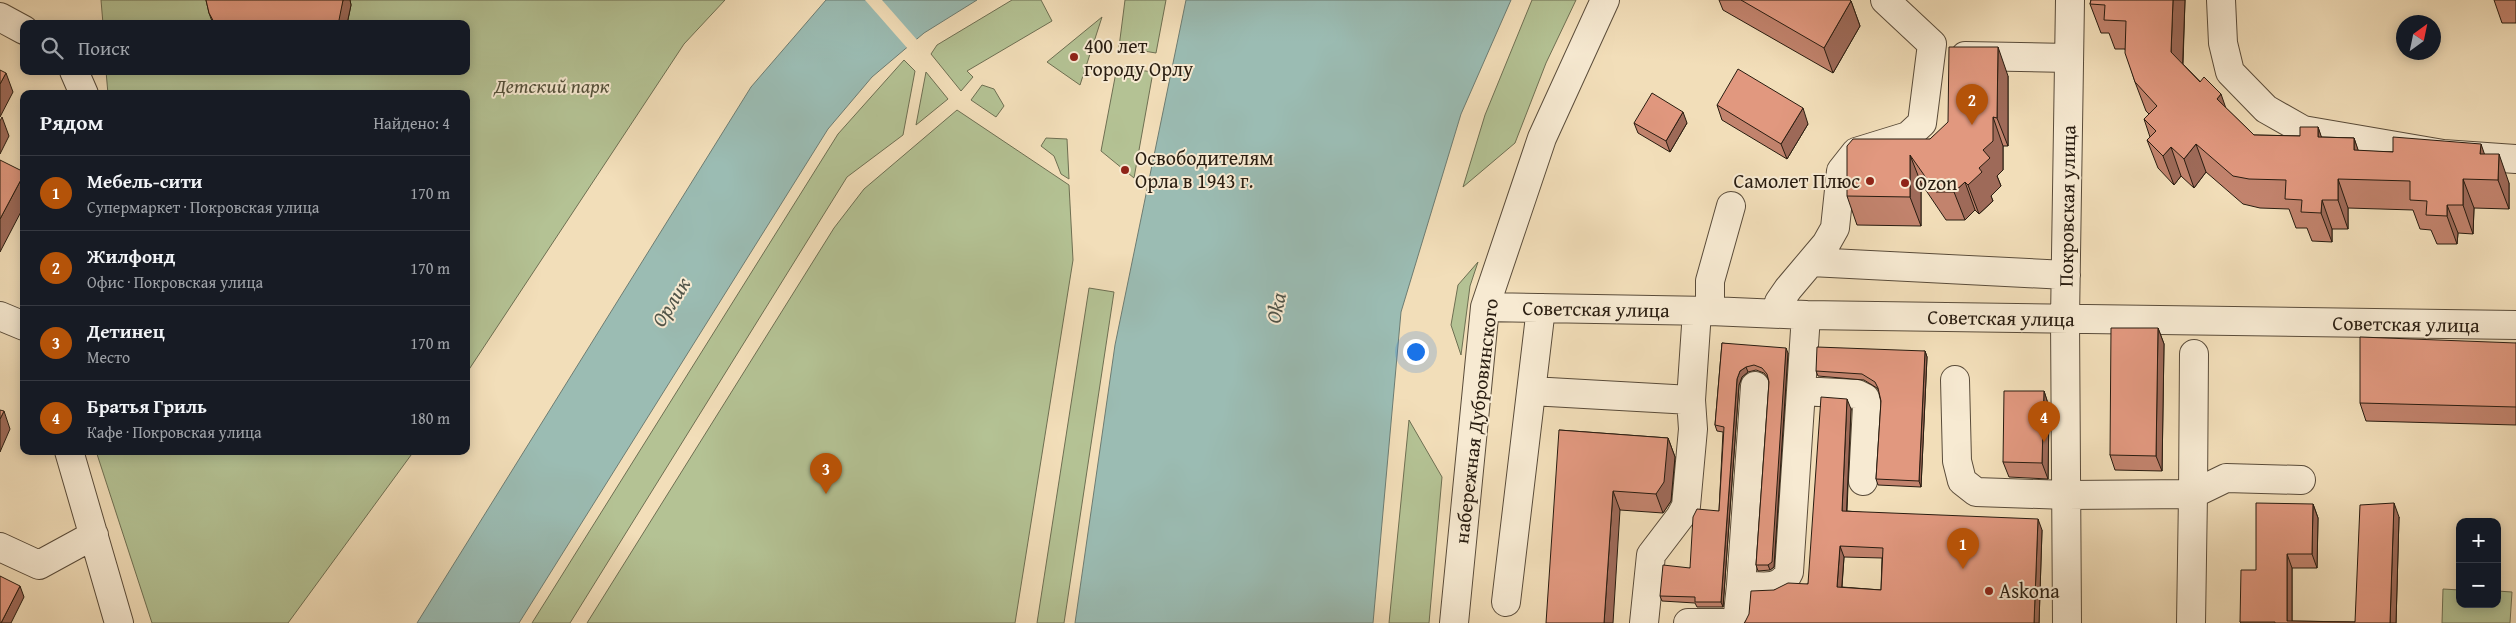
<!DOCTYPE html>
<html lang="ru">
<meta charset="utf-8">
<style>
body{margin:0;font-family:"Gentium Book Plus",serif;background:#20242c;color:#f1f3f6}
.controls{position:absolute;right:15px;bottom:15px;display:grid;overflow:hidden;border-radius:10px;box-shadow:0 2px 12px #0003}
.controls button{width:45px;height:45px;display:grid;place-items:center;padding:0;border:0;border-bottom:1px solid #363941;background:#171b24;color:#f1f3f6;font:25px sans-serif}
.compass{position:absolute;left:2396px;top:15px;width:45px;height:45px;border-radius:50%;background:#171b24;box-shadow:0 2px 12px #0003;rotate:33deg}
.you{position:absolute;left:1415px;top:351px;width:18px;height:18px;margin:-12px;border:4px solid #fff;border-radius:50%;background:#1a73e8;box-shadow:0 0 0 8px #1a73e833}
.badge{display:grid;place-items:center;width:32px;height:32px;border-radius:50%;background:#b45309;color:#fff;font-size:16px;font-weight:700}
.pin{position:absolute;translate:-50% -41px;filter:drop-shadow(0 1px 2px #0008)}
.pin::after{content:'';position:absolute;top:26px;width:18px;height:15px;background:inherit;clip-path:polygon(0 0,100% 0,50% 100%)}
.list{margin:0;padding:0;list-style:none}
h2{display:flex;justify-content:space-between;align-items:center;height:65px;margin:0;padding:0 20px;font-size:21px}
h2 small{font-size:16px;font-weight:400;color:#9ea1a6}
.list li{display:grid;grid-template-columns:32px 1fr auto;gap:15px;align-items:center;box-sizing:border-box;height:75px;padding:0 20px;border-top:1px solid #363941}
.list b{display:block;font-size:19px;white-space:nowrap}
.list p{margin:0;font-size:16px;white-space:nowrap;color:#9ea1a6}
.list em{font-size:16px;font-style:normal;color:#9ea1a6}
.icon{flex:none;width:28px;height:28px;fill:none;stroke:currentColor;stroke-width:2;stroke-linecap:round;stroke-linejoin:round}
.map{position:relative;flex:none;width:2516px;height:623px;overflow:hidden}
.search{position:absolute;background:#171b24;box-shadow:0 2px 12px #0003;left:20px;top:20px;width:450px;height:55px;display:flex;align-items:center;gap:12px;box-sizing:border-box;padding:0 18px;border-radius:10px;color:#9ea1a6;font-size:19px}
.panel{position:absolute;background:#171b24;box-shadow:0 2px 12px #0003;left:20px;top:90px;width:450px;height:365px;border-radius:10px}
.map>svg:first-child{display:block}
.green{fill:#b4c294;stroke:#6e6f52}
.water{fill:#9bbcb3;stroke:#6d7c72}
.pier{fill:#f2deb9}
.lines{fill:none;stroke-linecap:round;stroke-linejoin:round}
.minor-casing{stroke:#5a4c3a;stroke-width:30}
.minor{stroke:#f7ead2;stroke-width:28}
.wall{fill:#c2836d;stroke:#281c10;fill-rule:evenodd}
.shaded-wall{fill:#9e6a59;stroke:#281c10}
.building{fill:#e1987f;stroke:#281c10;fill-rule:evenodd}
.poi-dot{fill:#8f2418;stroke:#f7ead2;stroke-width:2}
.labels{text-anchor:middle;stroke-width:4;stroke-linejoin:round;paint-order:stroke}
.poi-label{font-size:20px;fill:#281c10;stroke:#f7ead2;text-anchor:start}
.park-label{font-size:20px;font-style:italic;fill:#524e38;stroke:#f7ead2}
.street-label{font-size:20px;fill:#281c10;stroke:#f7ead2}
.water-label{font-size:21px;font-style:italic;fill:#505449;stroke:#f7ead2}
</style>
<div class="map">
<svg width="2516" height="623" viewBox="0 0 2516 623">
<rect width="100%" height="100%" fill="#f2deb9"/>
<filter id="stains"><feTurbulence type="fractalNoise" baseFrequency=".004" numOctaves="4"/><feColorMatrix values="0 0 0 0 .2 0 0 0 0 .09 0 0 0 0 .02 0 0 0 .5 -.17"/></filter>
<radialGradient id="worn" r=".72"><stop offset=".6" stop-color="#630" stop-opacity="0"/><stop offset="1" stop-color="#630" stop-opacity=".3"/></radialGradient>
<!-- green -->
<path class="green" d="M101 0H725L684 44 466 374V94H108L106 71H466V24H103Z
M1012 0H1041L1052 21 967 71 973 77 961 91 931 54 937 45Z
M1125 0H1166L1156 53 1119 47Z
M1532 0H1576L1546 63 1515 143 1463 187 1485 115Z
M1102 17 1080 85 1047 62Z
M904 60 915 71 903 135 847 177 570 623H532L838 134Z
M1117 67 1153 72 1134 178 1101 151Z
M926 72 948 99 916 125Z
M982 85 994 89 1004 106 996 117 971 100Z
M957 110 1069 185 1073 260 1015 623H587L834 228 864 189Z
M1046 138 1067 139 1069 179 1061 174 1054 156 1041 146Z
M1478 262 1470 286 1461 355 1451 325 1458 285Z
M1089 288 1114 292 1064 623H1037Z
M1409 420 1442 477 1429 623H1389Z
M96 451H414L288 623H152Z
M2443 589 2460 590V604H2497V591L2512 592 2510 623H2442Z"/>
<!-- water -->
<path class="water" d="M826 0H977L924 33 872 77 828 129 519 623H417L751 87Z
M1186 0H1511L1461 114 1401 312 1373 623H1075L1115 345Z"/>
<!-- pier -->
<path class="pier" d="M865 0H882L918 41 908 49Z"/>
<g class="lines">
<!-- minor casing -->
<g class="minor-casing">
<path id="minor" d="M2221 0 2223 43 2230 72 2266 109 2303 130 2443 154 2516 159
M0 17 24 30
M1965 56 2069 58
M74 71 84 94
M1811 262 2066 275
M1485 307 1710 311 1806 315 2516 325
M1710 311V281L1731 206
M1777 313 1779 302 1788 289 1826 244 1835 228 1841 171 1856 152 1908 136 1922 123 1932 44 1885 0
M0 316 24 326
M1955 380 1957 461 1962 481 1976 492 2067 495 2193 494 2194 354
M1531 391 1691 400
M1801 391 1857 394 1865 398 1867 406 1863 481
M69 451 119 623
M0 547 39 565 94 535
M1741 585C1760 586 1780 592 1789 572L1806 315
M1506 602 1541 308
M1454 623 1485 307 1542 138 1605 0
M1644 623 1651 555 1680 517 1686 506 1693 429 1691 400 1697 311
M1688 623H1723
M1737 623 1741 585 1755 386
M2067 623 2065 319 2070 0
M2191 623 2193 494 2226 478 2301 480"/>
</g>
<!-- minor -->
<use href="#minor" class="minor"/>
</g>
<!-- wall -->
<path class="wall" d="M206 0H350L351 5 347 24H213L209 13Z
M1719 0H1850L1851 1 1860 26 1833 73 1723 10Z
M2091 0H2185L2183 64 2226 108 2254 135 2300 136 2318 127 2321 137 2354 138 2358 151 2484 154 2509 183V209L2474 208 2473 234 2458 233 2457 244H2437L2431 230 2420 229 2413 210 2348 208V229H2332V242L2312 241 2307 228H2296L2289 209 2260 208 2243 204 2206 172 2194 188 2181 176 2174 185 2158 168 2147 140 2150 137 2144 119 2149 114 2146 111 2135 82 2125 49H2115L2109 33H2101L2090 4Z
M2494 0H2516V23H2502Z
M2008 76V146H2003V170L1997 176 2001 186 1991 196 1993 201 1979 214 1975 210 1965 220H1946L1921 183V226L1857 225 1847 196 1930 139Z
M1717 105 1808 124 1787 159 1722 120Z
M1634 123H1687L1670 152 1638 133Z
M2158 328 2164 344 2162 471 2115 470 2110 455Z
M1722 343 1788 353 1774 567 1770 570 1758 571 1756 565 1769 382 1768 378 1764 373 1756 370 1748 372 1742 377 1739 385 1723 607H1697L1695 603 1662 601 1660 596 1690 568 1719 511 1723 432 1717 431 1715 425Z
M2516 343V425L2366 421 2360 403Z
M1925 351 1927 357 1921 487 1878 485 1876 479 1881 401 1879 391 1877 388 1864 380 1818 376 1816 371Z
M2044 391 2049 407 2048 479 2009 477 2003 462Z
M1851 409 1847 511 2042 530 2039 623H1744L1774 590 1808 584ZM1844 557 1882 558 1881 590 1842 587Z
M1559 430 1668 438 1675 457 1671 501 1663 513 1620 510Z
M2313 504 2318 518 2317 568H2292V621L2355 622 2399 517 2396 623H2241L2240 622 2256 570Z"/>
<!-- shaded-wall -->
<path class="shaded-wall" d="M343 0H350L351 5 347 24H337Z
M2173 0H2185L2182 81 2171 52Z
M1851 1 1860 26 1833 73 1824 48Z
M1998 47 2008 76V146L1997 118Z
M6 73 13 92 0 117V84Z
M2221 94 2231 123 2217 99Z
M1803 108 1808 124 1787 159 1781 144Z
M1683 112 1687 123 1670 152 1666 141Z
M2 117 9 136 0 154V121Z
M1993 117 2003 146V170L1997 176 2001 186 1991 196 1993 201 1979 214 1968 185 1979 168 1983 150Z
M2318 127 2328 156 2318 137Z
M2354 138 2364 167 2354 150Z
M2196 144 2206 172 2194 188 2184 159Z
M2481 144 2491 173 2480 154Z
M2171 147 2181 176 2174 185 2163 156Z
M2499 154 2509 183V209L2498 180Z
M1910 155 1921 183V226L1910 197Z
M24 174V206L0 252V219Z
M2338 179 2348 208V229L2338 200Z
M2463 179 2474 208 2473 234 2463 205Z
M1965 182 1975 210 1965 220 1954 192Z
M2322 200 2332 229V242L2321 213Z
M2447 205 2458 233 2457 244 2447 216Z
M2158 328 2164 344 2162 471 2156 456Z
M1786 348 1788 353 1774 567 1770 570 1768 565Z
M1925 351 1927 357 1921 487 1919 481Z
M1746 367 1748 372 1742 377 1739 385 1723 607 1721 602 1737 379 1740 371Z
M2044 391 2049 407 2048 479 2042 463Z
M1847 399 1851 409 1846 522 1842 511Z
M4 411 10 429 0 452V419Z
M1668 438 1675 457 1671 501 1663 513 1656 494Z
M1613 491 1620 510 1613 623H1604Z
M2394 503 2399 517 2396 623H2390Z
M2313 504 2318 518 2317 568 2312 554Z
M2038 519 2042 530 2039 623H2034Z
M1840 546 1844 557 1841 597 1837 587Z
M2287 554 2292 568V623L2287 621Z
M20 586 24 597 11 623H1Z"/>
<!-- building -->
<path class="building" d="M206 0H343L339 20 337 24H215L209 13Z
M1741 0H1850L1851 1 1824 48Z
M2091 0H2173L2171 52 2200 82 2204 77 2221 94 2217 99 2254 135 2300 136V127H2318V137L2354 138V150L2393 152V137L2481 144 2480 154H2499L2498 180 2463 179V205H2447V216L2426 215 2427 201 2410 200V181L2338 179V200H2322L2321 213 2301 212 2302 200 2285 199 2286 180 2249 179 2233 176 2196 144 2184 159 2171 147 2163 156 2147 140 2156 131 2144 119 2157 106 2135 82 2125 53 2126 21 2104 20 2105 5 2090 4Z
M1949 47H1998L1997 118 1993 117V141L1983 150 1990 158 1979 168 1982 172 1968 185 1965 182 1954 192H1936L1910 155V197L1847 196V146L1853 139H1930L1948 122Z
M1738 69 1803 108 1781 144 1717 105Z
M0 70 6 73 0 84Z
M1652 93 1683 112 1666 141 1634 123Z
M0 160 24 172V174L0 219Z
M2111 328H2158L2156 456 2110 455Z
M2360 337 2516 343V407L2360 403Z
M1722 343 1786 348 1772 562 1768 565H1756L1769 382 1767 374 1762 368 1754 365 1746 367 1740 371 1737 379 1721 602H1695V597L1660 596 1663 565 1690 568 1693 517 1697 509 1719 511 1724 427 1715 425Z
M1817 347 1925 351 1919 481 1876 479 1881 401 1878 388 1875 382 1862 374 1816 371Z
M2004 391H2044L2042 463 2003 462Z
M1821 397 1847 399 1842 511 2038 519 2034 623H1744L1745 622 1749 614 1751 591 1774 590 1788 583 1808 584ZM1840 546 1883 548 1881 590 1837 587Z
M0 410 4 411 0 419Z
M1559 430 1668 438 1664 482 1656 494 1613 491 1604 623H1546Z
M2256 503 2313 504 2312 554H2287V621L2355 622 2360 505 2394 503 2390 623H2275V622H2240L2241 570H2256Z
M0 576 20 586 1 623H0Z"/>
<!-- markers -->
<g class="poi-dot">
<circle cx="1074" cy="57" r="5"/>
<circle cx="1125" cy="170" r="5"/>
<circle cx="1870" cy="181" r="5"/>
<circle cx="1905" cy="183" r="5"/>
<circle cx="1989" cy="591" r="5"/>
</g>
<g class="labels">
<!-- poi labels -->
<g class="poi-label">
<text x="1084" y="53">400 лет<tspan x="1084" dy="23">городу Орлу</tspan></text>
<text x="1135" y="165">Освободителям<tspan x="1135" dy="23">Орла в 1943 г.</tspan></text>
<text x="1860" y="188" text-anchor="end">Самолет Плюс</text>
<text x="1915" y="190">Ozon</text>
<text x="1999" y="598">Askona</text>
</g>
<!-- park labels -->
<g class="park-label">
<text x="552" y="93">Детский парк</text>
</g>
<!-- street labels -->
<g class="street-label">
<text transform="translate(2067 206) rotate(-89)" y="7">Покровская улица</text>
<text transform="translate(1596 309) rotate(1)" y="7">Советская улица</text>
<text transform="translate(2001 318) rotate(1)" y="7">Советская улица</text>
<text transform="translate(2406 324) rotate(1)" y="7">Советская улица</text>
<text transform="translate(1476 421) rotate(-83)" y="7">набережная Дубровинского</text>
</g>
<!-- water labels -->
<g class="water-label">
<text transform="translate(671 302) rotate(-58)" y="7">Орлик</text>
<text transform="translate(1276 308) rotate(-78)" y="7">Oka</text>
</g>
</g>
<rect width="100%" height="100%" filter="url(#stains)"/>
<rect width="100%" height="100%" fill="url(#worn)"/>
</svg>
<div class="controls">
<button>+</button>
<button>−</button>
</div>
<svg class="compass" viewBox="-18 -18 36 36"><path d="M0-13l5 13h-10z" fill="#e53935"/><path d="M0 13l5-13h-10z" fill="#9ea1a6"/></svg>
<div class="you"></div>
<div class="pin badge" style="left:1963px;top:569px">1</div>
<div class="pin badge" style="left:1972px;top:125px">2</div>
<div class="pin badge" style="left:826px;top:494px">3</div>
<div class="pin badge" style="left:2044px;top:442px">4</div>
<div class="search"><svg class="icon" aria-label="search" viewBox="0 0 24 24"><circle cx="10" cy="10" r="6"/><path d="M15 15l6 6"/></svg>Поиск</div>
<section class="panel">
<h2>Рядом<small>Найдено: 4</small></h2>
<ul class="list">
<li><span class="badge">1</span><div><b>Мебель-сити</b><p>Супермаркет · Покровская улица</p></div><em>170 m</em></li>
<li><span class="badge">2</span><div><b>Жилфонд</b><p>Офис · Покровская улица</p></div><em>170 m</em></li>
<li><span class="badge">3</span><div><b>Детинец</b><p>Место</p></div><em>170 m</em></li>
<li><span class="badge">4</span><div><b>Братья Гриль</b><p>Кафе · Покровская улица</p></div><em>180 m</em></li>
</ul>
</section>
</div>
